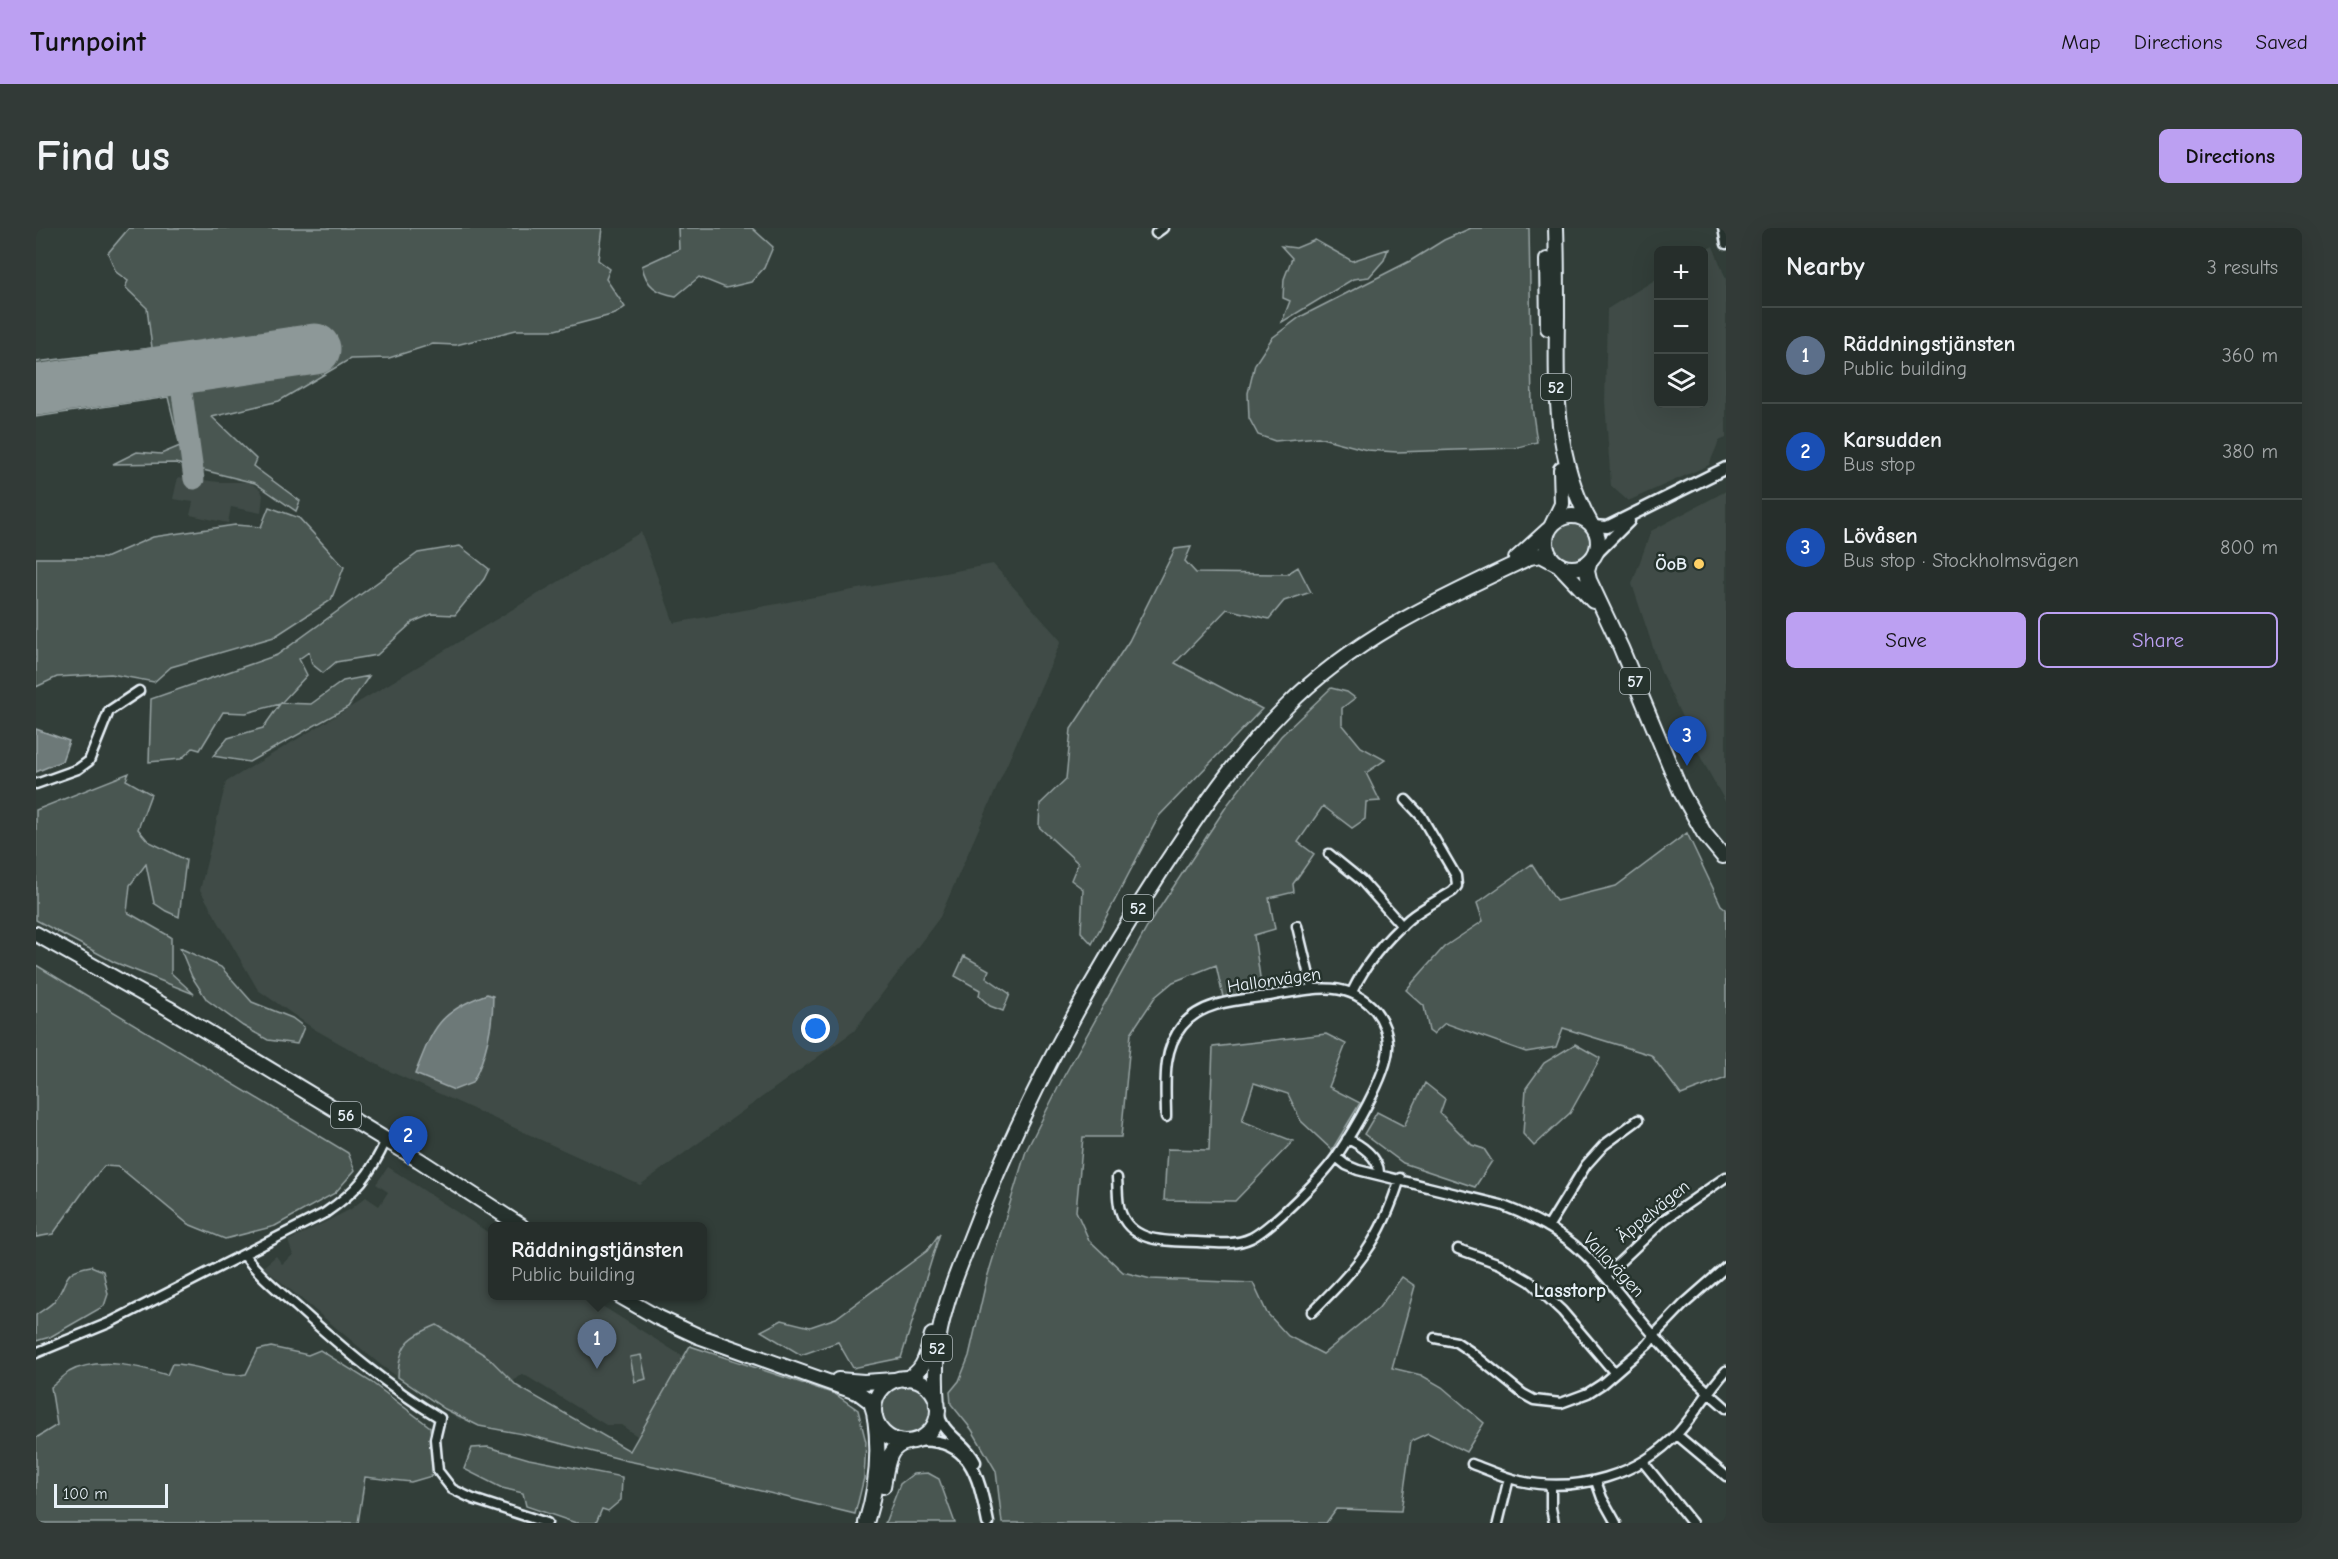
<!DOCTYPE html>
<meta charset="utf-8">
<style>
body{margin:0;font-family:"Comic Neue",sans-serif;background:#323a37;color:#f1f3f6}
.controls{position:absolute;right:18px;top:18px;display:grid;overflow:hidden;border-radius:9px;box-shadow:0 6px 24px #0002}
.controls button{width:54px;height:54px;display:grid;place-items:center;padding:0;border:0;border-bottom:2px solid #424a47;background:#262e2b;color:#f1f3f6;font:30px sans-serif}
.scale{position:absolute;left:18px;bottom:15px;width:114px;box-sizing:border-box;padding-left:6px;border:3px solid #e8f1f8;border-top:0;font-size:16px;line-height:21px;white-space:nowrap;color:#e8f1f8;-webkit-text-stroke:4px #26332d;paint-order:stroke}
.you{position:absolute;left:780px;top:801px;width:21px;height:21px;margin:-15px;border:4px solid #fff;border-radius:50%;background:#1a73e8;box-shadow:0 0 0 9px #1a73e833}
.badge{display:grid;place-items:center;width:39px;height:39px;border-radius:50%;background:#bca0f2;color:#fff;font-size:20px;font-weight:700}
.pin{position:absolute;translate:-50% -50px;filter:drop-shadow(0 2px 3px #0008)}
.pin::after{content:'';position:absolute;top:32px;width:21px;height:18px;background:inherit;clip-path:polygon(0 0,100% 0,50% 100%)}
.popup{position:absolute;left:452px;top:994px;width:219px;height:78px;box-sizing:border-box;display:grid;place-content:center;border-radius:9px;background:#262e2b;filter:drop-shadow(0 2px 4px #0005);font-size:20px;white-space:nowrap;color:#a4a8a9}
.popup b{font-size:22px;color:#f1f3f6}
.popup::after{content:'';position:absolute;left:50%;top:100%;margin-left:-12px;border:12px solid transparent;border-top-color:#262e2b}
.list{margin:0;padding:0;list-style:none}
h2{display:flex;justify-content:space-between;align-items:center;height:78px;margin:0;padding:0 24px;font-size:26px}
h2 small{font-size:20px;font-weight:400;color:#a4a8a9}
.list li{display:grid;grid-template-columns:39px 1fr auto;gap:18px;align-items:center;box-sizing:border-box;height:96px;padding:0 24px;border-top:2px solid #424a47}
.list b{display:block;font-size:22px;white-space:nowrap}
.list p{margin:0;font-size:20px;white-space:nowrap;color:#a4a8a9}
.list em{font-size:20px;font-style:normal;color:#a4a8a9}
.actions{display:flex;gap:12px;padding:18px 24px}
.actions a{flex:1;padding:14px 0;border:2px solid #bca0f2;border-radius:9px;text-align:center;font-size:21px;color:#bca0f2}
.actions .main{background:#bca0f2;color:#111}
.icon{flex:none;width:33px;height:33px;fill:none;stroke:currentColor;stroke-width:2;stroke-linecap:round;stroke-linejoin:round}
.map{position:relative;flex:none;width:1690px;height:1295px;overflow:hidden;border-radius:9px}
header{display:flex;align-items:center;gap:36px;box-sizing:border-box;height:84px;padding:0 30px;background:#bca0f2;color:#111}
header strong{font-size:28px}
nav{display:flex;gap:33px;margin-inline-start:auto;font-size:21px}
.intro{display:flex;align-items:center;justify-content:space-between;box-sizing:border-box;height:144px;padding:0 36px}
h1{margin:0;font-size:42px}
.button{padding:15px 27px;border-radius:9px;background:#bca0f2;color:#111;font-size:21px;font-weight:700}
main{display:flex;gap:36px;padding:0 36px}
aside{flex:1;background:#262e2b;border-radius:9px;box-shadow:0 6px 24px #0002}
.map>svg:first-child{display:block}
.built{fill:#3f4b46}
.green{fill:#495651;stroke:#98a4a4;stroke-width:1.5}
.water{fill:#6d7978;stroke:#9ea9ab;stroke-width:1.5}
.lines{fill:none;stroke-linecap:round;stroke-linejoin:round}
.taxiway{stroke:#8d9898;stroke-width:21}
.runway{stroke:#8d9898;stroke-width:51}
.minor-casing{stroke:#e8f1f8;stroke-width:13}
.tertiary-casing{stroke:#e8f1f8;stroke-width:15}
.primary-casing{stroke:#e8f1f8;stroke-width:18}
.trunk-casing{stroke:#e8f1f8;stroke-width:18}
.minor{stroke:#26332d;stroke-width:8}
.tertiary{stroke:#26332d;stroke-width:10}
.primary{stroke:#26332d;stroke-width:14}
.trunk{stroke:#26332d;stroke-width:14}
.poi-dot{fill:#ffd166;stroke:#26332d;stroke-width:2}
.labels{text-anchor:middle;stroke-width:5;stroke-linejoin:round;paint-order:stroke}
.shield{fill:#26332d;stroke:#aeb8bb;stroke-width:1.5}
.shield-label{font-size:16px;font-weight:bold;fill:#e8f1f8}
.poi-label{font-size:18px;font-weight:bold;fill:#e8f1f8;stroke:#26332d;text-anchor:end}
.street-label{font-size:18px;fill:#e8f1f8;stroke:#26332d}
.neighbourhood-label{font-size:20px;font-weight:bold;fill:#e8f1f8;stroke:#26332d}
</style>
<header>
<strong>Turnpoint</strong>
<nav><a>Map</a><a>Directions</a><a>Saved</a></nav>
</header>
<div class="intro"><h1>Find us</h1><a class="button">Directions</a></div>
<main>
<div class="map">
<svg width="1690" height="1295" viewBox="0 0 1690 1295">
<rect width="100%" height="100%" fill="#323e39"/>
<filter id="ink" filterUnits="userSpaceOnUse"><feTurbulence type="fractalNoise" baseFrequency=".0167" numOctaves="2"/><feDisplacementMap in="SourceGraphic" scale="12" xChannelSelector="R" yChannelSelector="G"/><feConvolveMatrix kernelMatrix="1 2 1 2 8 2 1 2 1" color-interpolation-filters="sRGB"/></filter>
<g filter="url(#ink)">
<!-- built -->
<path class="built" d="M1677 18 1690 51V210L1683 213 1673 237 1592 273 1575 258 1569 174 1571 81 1622 50V176H1668V23Z
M142 249 183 254H213L224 261 227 267 225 285 195 279 192 295 154 287 157 274 137 271Z
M1690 263V575L1665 530 1625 444 1596 356 1615 303Z
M605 304 638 395 957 336 1025 413 904 689 818 803 604 957 351 842 278 801 222 762 164 662 190 554Z
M352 939 456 1007V1068H550L648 1129 604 1210 585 1197H570L487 1146 424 1192 346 1138 227 1039 240 1028 246 1036 257 1027 252 1013 315 981 330 969 343 978 352 964 340 956Z"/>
<!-- green -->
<path class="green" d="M93 0H566L562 32 574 41 570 51 589 79 579 86 519 102H480L420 117 397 116 353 130 314 131 243 173 176 189 220 231 217 238 264 273 260 283 219 255 139 235 77 236 101 224 125 226 144 218 132 169 0 189V134L116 120 111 80 89 59 92 53 80 44 72 25Z
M642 0H716L737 19 728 40 715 54 690 60 663 49 640 68C621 65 610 58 606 38L643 21Z
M1435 0H1493L1496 179 1501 214 1479 220 1361 224 1331 222 1282 209 1239 213 1222 207 1213 190 1212 165 1219 136 1236 110 1264 89 1374 33 1408 12Z
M1279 12 1316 33 1352 21 1348 32 1333 49 1317 51 1246 94 1254 73 1247 70 1248 51 1256 30 1245 18 1260 20Z
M233 279 263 290 308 339 295 372 238 409 135 439 118 454 75 446 21 449 0 459V330H69L117 309 199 297 225 299Z
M1516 314a19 19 0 1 1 38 0a19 19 0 1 1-38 0Z
M424 318 453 341 448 351 419 387 396 386 377 394 341 427 300 434 287 445 276 436 273 424 263 431 271 447 245 475 275 476 307 453 333 448 312 479 213 534 177 528 192 510 227 500 244 476 210 485 187 484 164 522 157 520 145 531 113 534 115 471 241 427 382 325Z
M1155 319 1149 333 1160 345 1251 346 1262 339 1275 364 1248 373 1233 391 1191 381 1139 435 1226 481 1123 588 1056 716 1045 704 1047 661 1035 652 1042 635 1003 599 1004 576 1030 551 1035 501 1093 413 1139 321Z
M1295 460 1311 464 1319 470 1306 480V496L1325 519 1349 532 1330 545 1344 573 1330 574 1329 591 1316 600 1287 578 1262 614 1278 626 1257 656 1258 664 1233 670 1239 701 1218 707 1226 763 1187 769 1180 737 1137 754 1119 769 1095 805 1085 909H1047L1040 983 1053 1012 1087 1044 1115 1051 1217 1055 1231 1085 1252 1108 1287 1126 1342 1081 1366 1049 1379 1058 1356 1140 1385 1147 1406 1159 1448 1195 1430 1224 1392 1205 1375 1213 1365 1283 1300 1281 1290 1295H966L960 1243 936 1202 915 1176 914 1164 923 1153 933 1128 951 1050 990 923 1028 848 1113 696 1192 576 1245 508Z
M93 545 90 552 115 566 102 601 112 613 150 632 143 689 130 683 118 675 110 636 94 657 91 684 135 709V745L158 766 78 734 0 692V582Z
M1651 605 1685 677 1690 681V850L1645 867 1615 827 1527 800 1520 819 1490 824 1409 795 1397 806 1393 803 1388 778 1370 762 1408 719 1447 693 1441 675 1496 636 1520 673 1580 658Z
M144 720 185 739 216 774 256 790 268 799 261 816 232 812 207 798 171 772 156 749Z
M928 728 953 742 950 749 974 766 967 783 954 778 943 768 944 762 919 748Z
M0 737 312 925 319 942 299 965 239 998 189 1011 152 996 83 939 68 938 52 957 17 1006 0 1009Z
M1290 806 1310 816 1293 859 1324 875 1296 922 1265 893 1252 866 1218 855 1206 893 1257 913 1199 973 1128 972 1131 921 1173 922 1177 819Z
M1539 816 1564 830 1563 833 1534 885 1498 918 1487 906 1490 860 1508 835Z
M1389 855 1409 871 1404 885 1436 917 1448 921 1456 933 1439 959 1367 935 1328 906 1341 884 1368 898Z
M904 1005 865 1130 817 1140 802 1114 765 1127 725 1103 746 1092 774 1099 800 1090 891 1023Z
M55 1038 67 1043 72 1066 68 1078 14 1109 0 1113V1087C6 1082 15 1078 19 1072 34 1053 24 1043 55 1038Z
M401 1097 452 1129 481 1158 594 1223 654 1118 799 1166 822 1182 830 1214 828 1250 819 1286 647 1244 592 1233 492 1207 443 1198 409 1181 362 1149C363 1116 372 1109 401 1097Z
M235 1119 272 1127 284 1122 335 1154 394 1199 399 1247 375 1254 329 1249 322 1295H0V1210L21 1197 15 1159C21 1155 27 1148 33 1144 62 1128 102 1138 131 1147L136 1136C162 1135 184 1151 210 1146L222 1122Z
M605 1127 610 1151 599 1154 594 1129Z
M845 1182a25 25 0 1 1 50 0a25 25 0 1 1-50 0Z
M452 1219 493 1231 586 1249 585 1272 572 1283 566 1281 560 1295H540L490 1278 487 1265 466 1260 428 1241 436 1220Z
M892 1245 903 1251 919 1295H849L864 1256 877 1246Z"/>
<!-- water -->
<path class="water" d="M0 501 33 513 26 533 0 544Z
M451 766 457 768C457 797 450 830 436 855L418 862 379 846C397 800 402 784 451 766Z"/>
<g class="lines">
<!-- taxiway -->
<path class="taxiway" d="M146 165 158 251"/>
<!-- runway -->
<path class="runway" d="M0 162 279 121"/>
<!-- minor casing -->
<g class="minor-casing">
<path id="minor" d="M1687 0 1690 16
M1120 5 1127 0
M0 556 42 541 53 533 73 483 103 463
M1293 626 1325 652 1366 698
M1261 698 1276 760
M1316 764C1329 737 1350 711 1373 691 1386 680 1403 672 1417 663L1421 658 1420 648 1385 588 1370 572
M1311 911C1324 916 1344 930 1343 946
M1300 929 1310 937 1322 942 1465 977C1494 988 1521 1001 1544 1022 1558 1034 1569 1048 1581 1063 1614 1104 1649 1145 1690 1180
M1081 950C1082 961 1081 972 1084 982 1094 1016 1133 1013 1161 1014 1179 1015 1198 1018 1215 1010 1235 1000 1286 949 1300 929 1316 905 1351 848 1352 820 1353 807 1347 792 1339 782 1310 749 1271 762 1233 768 1204 772 1166 773 1146 798 1125 823 1130 859 1130 889
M1512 999 1550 937 1568 917 1602 892
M1422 1021 1464 1036 1495 1054 1526 1083 1578 1144
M208 1027C224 1048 242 1062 261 1079 305 1119 352 1159 404 1190L399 1211 402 1243 416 1261 437 1271 511 1295
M1570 1047 1628 992 1690 949
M1276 1084C1322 1038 1344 1015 1364 950
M1399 1110 1420 1114 1435 1124 1487 1166 1498 1172 1525 1175 1552 1165 1566 1156 1612 1116 1623 1102 1648 1076 1690 1039
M0 1125 73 1095 289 985C320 964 335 946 350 912
M1641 1207 1690 1248
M1607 1234 1656 1295
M1436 1236C1452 1242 1467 1249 1484 1253 1541 1265 1603 1248 1643 1204 1660 1185 1672 1162 1690 1143
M1560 1253 1566 1270 1580 1295
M1515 1257V1280L1518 1295
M1462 1295 1473 1250"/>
</g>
<!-- tertiary casing -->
<g class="tertiary-casing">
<path id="tertiary" d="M1556 298 1571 299 1690 240
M1557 329 1593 293
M902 1183C904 1206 930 1214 939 1234
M878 1213C936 1207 943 1251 952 1295"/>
</g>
<!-- primary casing -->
<g class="primary-casing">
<path id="primary" d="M1554 333 1551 343 1553 352 1585 420 1645 564 1668 605 1687 628
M1524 338 1557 373
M847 1258C851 1240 850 1218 872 1214
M830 1295C841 1260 844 1225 839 1189"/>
</g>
<!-- trunk casing -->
<g class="trunk-casing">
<path id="trunk" d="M1520 0C1521 29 1521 59 1521 88 1520 160 1518 231 1555 296
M1511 32 1512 100
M1510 314a26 26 0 1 1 52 0a26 26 0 1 1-52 0Z
M1516 297 1526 276 1525 241
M1480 331 1512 302
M0 706 132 780 383 932 485 998
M584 1068 619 1088 662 1108 823 1165 835 1174 838 1184
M838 1182a32 32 0 1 1 64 0a32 32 0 1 1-64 0Z
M869 1151C889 1145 891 1125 896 1107
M802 1152 828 1154 858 1152
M901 1178C899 1152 899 1127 904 1102 912 1063 929 1026 943 989 991 868 1054 752 1125 643 1163 585 1201 528 1250 479 1319 409 1407 370 1494 329L1505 327 1520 335"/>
</g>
<!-- minor -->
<use href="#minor" class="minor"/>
<!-- tertiary -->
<use href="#tertiary" class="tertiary"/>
<!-- primary -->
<use href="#primary" class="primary"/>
<!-- trunk -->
<use href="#trunk" class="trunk"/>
</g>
</g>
<!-- markers -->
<circle class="poi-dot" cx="1663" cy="336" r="6"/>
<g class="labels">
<!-- shield labels -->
<g class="shield">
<rect x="1505" y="146" width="30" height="26" rx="4.5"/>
<rect x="1584" y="440" width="30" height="26" rx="4.5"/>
<rect x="1087" y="667" width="30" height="26" rx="4.5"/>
<rect x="295" y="874" width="30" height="26" rx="4.5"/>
<rect x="886" y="1107" width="30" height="26" rx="4.5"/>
</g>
<g class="shield-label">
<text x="1520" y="165">52</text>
<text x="1599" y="459">57</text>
<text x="1102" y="686">52</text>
<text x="310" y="893">56</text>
<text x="901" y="1126">52</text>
</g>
<!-- poi labels -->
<g class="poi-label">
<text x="1651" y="342">ÖoB</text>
</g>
<!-- street labels -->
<g class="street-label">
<text transform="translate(1238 752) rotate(-8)" y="6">Hallonvägen</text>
<text transform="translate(1617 983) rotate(-39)" y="6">Äppelvägen</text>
<text transform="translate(1578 1037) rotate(47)" y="6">Vallavägen</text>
</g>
<!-- neighbourhood labels -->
<g class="neighbourhood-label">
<text x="1534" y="1069">Lasstorp</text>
</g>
</g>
</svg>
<div class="controls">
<button>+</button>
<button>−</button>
<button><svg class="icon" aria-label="layers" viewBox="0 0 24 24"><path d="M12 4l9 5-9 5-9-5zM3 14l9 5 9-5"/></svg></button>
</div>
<div class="scale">100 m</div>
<div class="you"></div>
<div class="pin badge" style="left:561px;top:1141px;background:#5c6f8a">1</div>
<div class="popup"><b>Räddningstjänsten</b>Public building</div>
<div class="pin badge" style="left:372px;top:938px;background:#1a4fb4">2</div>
<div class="pin badge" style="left:1651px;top:538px;background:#1a4fb4">3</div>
</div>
<aside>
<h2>Nearby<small>3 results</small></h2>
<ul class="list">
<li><span class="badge" style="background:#5c6f8a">1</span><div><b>Räddningstjänsten</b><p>Public building</p></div><em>360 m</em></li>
<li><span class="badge" style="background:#1a4fb4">2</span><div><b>Karsudden</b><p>Bus stop</p></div><em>380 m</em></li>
<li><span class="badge" style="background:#1a4fb4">3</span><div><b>Lövåsen</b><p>Bus stop · Stockholmsvägen</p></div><em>800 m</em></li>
</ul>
<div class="actions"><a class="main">Save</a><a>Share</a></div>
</aside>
</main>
